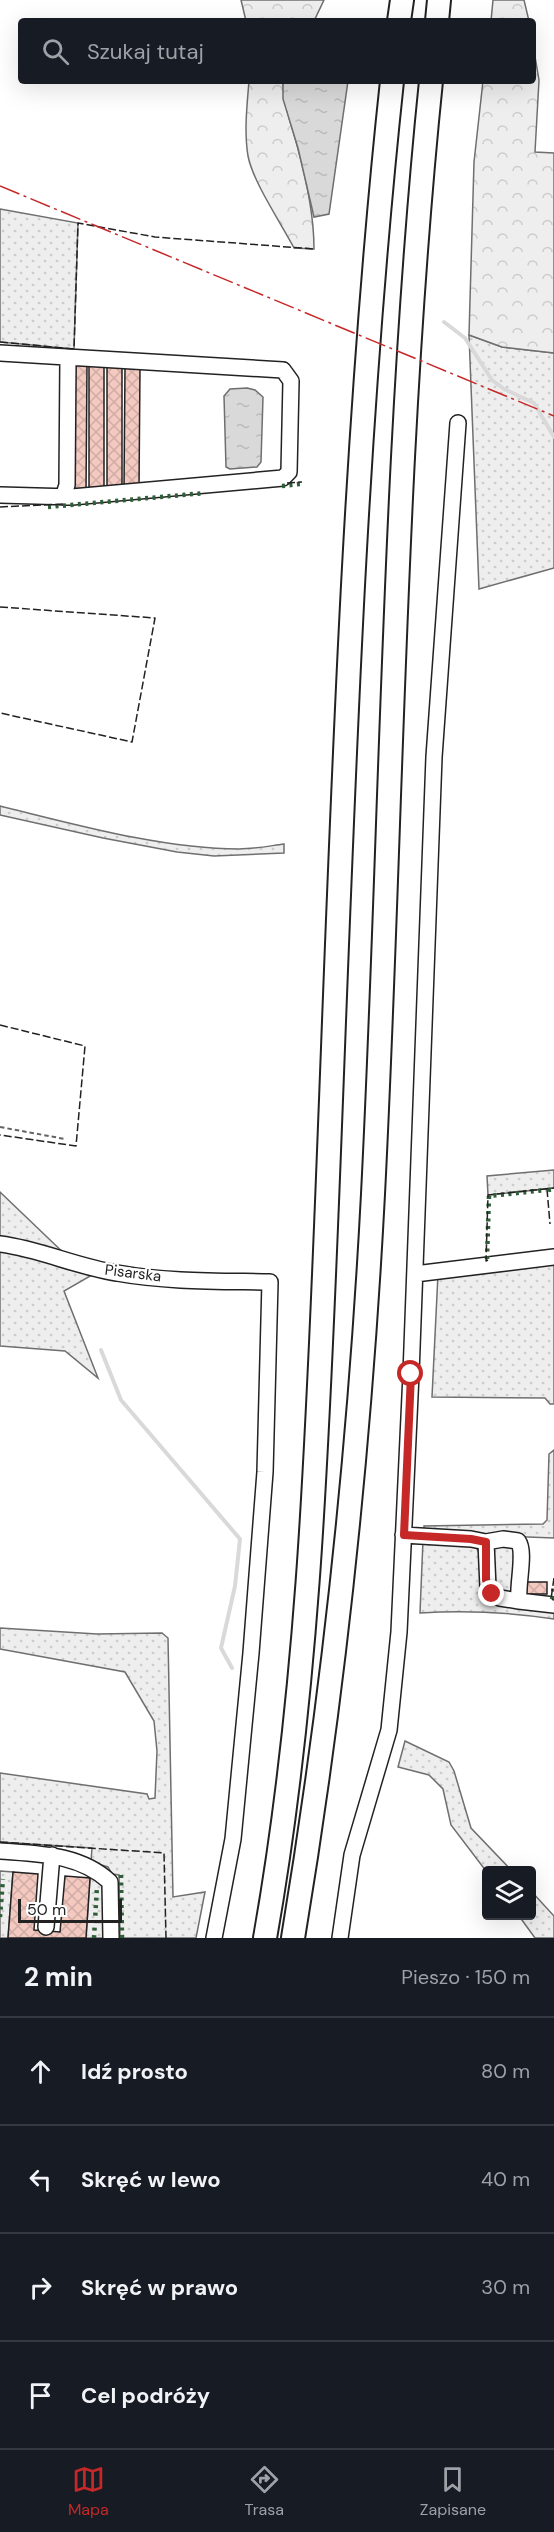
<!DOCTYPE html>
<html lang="pl">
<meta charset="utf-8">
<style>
body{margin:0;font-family:"DM Sans",sans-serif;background:#20242c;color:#f1f3f6}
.controls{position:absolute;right:18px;bottom:18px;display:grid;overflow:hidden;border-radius:6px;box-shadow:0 6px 24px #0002}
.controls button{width:54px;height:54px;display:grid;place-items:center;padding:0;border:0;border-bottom:2px solid #363941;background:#171b24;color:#f1f3f6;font:30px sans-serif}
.scale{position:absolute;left:18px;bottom:15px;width:104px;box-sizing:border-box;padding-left:6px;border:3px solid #222;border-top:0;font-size:16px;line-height:21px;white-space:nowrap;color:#222;-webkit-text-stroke:4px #fff;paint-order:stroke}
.stop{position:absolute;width:18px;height:18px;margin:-14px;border:4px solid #c62828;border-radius:50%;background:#fff}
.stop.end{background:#c62828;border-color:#fff;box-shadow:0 2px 6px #0008}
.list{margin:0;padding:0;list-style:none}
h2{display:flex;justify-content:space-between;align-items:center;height:78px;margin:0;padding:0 24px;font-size:26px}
h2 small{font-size:20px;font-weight:400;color:#9ea1a6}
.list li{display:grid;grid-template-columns:39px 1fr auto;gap:18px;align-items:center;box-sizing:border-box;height:108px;padding:0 24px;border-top:2px solid #363941}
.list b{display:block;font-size:22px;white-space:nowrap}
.list em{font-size:20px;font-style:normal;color:#9ea1a6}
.icon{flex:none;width:33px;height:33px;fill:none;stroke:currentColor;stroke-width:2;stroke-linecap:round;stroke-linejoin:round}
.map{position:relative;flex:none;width:554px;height:1938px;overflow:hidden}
.search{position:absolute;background:#171b24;box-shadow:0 6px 24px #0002;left:18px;right:18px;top:18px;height:66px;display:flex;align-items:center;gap:15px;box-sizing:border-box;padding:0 21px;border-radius:6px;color:#9ea1a6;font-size:22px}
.sheet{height:510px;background:#171b24}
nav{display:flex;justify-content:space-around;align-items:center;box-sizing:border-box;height:84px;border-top:2px solid #363941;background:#171b24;font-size:16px;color:#9ea1a6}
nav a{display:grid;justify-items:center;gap:3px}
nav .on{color:#c62828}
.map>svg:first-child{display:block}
.grass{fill:url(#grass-dots);stroke:#6f6f6f;stroke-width:1.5}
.forest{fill:url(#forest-crowns);stroke:#6f6f6f;stroke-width:1.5}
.water{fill:url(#water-ripples);stroke:#6f6f6f;stroke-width:1.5}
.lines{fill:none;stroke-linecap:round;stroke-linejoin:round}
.stream{stroke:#d9d9d9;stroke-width:4}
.building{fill:url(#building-cross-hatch);stroke:#222;stroke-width:1.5}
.minor-casing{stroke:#222;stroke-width:18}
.highway-casing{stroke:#222;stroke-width:26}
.path{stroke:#646464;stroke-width:2;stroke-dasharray:4.5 3;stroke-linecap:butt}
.minor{stroke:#fff;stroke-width:15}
.highway{stroke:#fff;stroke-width:22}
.hedge{stroke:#2f5e38;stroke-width:4.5;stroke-dasharray:3 4.5;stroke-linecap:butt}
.fence{stroke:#222;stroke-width:1.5;stroke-dasharray:8 3;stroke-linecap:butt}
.power{stroke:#c62828;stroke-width:1.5;stroke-dasharray:21 4.5 3 4.5;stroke-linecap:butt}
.route{stroke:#c62828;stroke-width:8}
.labels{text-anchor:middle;stroke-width:4.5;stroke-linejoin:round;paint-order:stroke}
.street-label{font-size:15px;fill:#222;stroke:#fff}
</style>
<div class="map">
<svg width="554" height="1938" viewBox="0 0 554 1938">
<defs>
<pattern id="grass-dots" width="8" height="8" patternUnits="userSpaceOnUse" patternTransform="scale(1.5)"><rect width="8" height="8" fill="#eee"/><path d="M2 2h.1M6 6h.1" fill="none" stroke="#ccc" stroke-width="1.8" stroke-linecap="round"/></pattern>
<pattern id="forest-crowns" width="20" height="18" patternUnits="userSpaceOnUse" patternTransform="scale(1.5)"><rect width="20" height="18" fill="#eee"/><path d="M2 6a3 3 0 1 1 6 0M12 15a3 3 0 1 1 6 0" fill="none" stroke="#ccc"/></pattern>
<pattern id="water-ripples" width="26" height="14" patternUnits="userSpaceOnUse" patternTransform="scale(1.5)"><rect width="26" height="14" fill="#d9d9d9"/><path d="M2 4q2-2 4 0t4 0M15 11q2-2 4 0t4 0" fill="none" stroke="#bababa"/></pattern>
<pattern id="building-cross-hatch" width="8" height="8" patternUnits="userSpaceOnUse" patternTransform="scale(1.5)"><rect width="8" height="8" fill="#f3c9c0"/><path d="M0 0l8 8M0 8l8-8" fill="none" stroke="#d0aca5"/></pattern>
</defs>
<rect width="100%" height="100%" fill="#fff"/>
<!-- grass -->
<path class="grass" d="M0 209 78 223 74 349 0 342Z
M469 335 502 347 554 353V568L479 589Z
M0 806C74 824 162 849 239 849 254 849 269 846 284 844V853L214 856 177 852 103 838 0 815Z
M554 1170V1188L488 1195 487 1176Z
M0 1192 70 1259 0 1241Z
M0 1248 92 1275 64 1291 98 1378 65 1351 0 1346Z
M554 1262V1404H550L545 1398 432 1397 438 1274Z
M554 1450V1538L424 1533V1526L543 1524 547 1520 549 1454Z
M423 1540 475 1545 479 1553 485 1591 554 1608V1619C508 1612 467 1610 420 1613Z
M494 1545 518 1547 514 1592 507 1597 491 1580 490 1563Z
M0 1628 97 1634 162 1633 168 1638 173 1897 205 1892 196 1938H120L119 1875 112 1874 108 1867 91 1862 92 1848 0 1842V1773L147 1794 149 1799 155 1798 157 1751 154 1721 125 1672 0 1649Z
M405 1741 449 1762 454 1771 471 1828 511 1870 486 1871 451 1825 443 1789 429 1775 398 1767Z
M0 1871 13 1872 8 1938H0Z
M90 1878 99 1880 105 1889 107 1938H86Z
M532 1892 554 1916V1938H535L519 1916H532Z"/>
<!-- forest -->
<path class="forest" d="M241 0H324L314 21H246Z
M493 0H524L529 21H491Z
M533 45 539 80 535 152 554 153V353L502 347 469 335 474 162 483 81H533Z
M249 81H283C283 106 292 125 298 149 307 182 314 215 314 249L294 248C281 223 253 182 248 156 244 132 247 105 249 81Z"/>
<!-- water -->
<path class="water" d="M283 81H348L329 214 314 217 298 148 283 99Z
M247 388 255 390 263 397 261 462 257 467 230 469 226 467 224 396 230 389Z"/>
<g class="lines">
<!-- stream -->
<path class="stream" d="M444 322 465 338 492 380 504 389 534 403 554 437
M101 1350 121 1400 240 1539 235 1586 221 1648 232 1668"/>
</g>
<!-- building -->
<path class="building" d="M72 365H87L86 494H71Z
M89 365H104V491H89Z
M107 366H122V490H107Z
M125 367H140L139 489H124Z
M524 1582H547V1594H524Z
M13 1872 38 1874 34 1930 60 1932 65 1876 90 1878 86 1938H8Z"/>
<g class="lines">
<!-- minor casing -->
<g class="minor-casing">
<path id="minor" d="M0 353 283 370 291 381 289 472 283 478 72 497 0 495
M63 497 67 485 68 358
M0 1244C40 1249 77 1267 117 1273 167 1282 220 1281 270 1282L265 1472 251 1653 233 1839 214 1938
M415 1274 554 1257
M403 1535 471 1539 486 1542 503 1539 518 1541C526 1552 517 1584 519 1601L554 1605
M486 1542 488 1588 500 1598 519 1601
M0 1851C39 1854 80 1854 110 1882L111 1938
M46 1927 52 1855
M340 1938 352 1855 389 1730 399 1632 411 1374 434 757 458 423"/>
</g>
<!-- highway casing -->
<g class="highway-casing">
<path id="highway" d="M399 21 402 0
M437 21 439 0
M265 1938C308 1695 317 1448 327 1202 342 828 352 453 392 81
M293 1938C334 1692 360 1443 373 1194 392 823 393 451 431 81"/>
</g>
<!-- path -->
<path class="path" d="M0 1127 65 1139"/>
<!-- minor -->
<use href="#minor" class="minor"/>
<!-- highway -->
<use href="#highway" class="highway"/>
<!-- hedge -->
<path class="hedge" d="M282 486 300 484
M48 507 205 493
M548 1190 554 1189
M487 1259 489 1196 546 1190
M552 1599 554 1586
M121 1875 122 1938
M0 1917 3 1879
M94 1938 97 1886"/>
<!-- fence -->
<path class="fence" d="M0 342 74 349 78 223 155 237 314 249
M287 483 302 482
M0 507 63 504
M0 607 155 618 132 742 0 713
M0 1025 85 1046 76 1146 0 1135
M547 1189 550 1224
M488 1260 486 1261 488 1195 554 1188
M554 1578 551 1599 554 1600
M0 1842 164 1853 166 1938"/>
<!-- power -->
<path class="power" d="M0 186 554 416"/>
</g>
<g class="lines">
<!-- route -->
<path class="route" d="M411 1374 404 1535 471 1539 486 1542V1580L492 1594"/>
</g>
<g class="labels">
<!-- street labels -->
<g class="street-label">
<text transform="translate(133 1273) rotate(7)" y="5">Pisarska</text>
</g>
</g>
</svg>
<div class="controls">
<button><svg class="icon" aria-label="layers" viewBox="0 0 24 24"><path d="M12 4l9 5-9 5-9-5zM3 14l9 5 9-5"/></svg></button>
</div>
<div class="scale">50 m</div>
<div class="stop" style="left:411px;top:1374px"></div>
<div class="stop end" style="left:492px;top:1594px"></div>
<div class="search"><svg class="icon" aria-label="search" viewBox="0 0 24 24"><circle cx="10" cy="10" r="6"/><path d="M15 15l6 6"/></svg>Szukaj tutaj</div>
</div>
<section class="sheet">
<h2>2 min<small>Pieszo · 150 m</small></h2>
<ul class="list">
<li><svg class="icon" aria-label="ahead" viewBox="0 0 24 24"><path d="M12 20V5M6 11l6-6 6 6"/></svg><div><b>Idź prosto</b></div><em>80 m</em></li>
<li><svg class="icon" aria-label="left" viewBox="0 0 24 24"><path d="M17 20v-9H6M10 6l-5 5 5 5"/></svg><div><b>Skręć w lewo</b></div><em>40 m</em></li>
<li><svg class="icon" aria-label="right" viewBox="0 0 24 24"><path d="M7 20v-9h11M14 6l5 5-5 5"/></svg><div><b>Skręć w prawo</b></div><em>30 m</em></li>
<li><svg class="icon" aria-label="arrive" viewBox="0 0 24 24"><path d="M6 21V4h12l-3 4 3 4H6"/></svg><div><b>Cel podróży</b></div></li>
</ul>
</section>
<nav>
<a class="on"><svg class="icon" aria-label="map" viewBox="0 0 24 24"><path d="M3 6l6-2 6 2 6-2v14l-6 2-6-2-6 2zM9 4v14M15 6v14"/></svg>Mapa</a>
<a><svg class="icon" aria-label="directions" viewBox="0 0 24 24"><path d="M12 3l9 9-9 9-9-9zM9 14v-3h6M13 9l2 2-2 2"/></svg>Trasa</a>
<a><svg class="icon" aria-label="saved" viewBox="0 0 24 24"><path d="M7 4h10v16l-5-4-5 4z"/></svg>Zapisane</a>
</nav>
